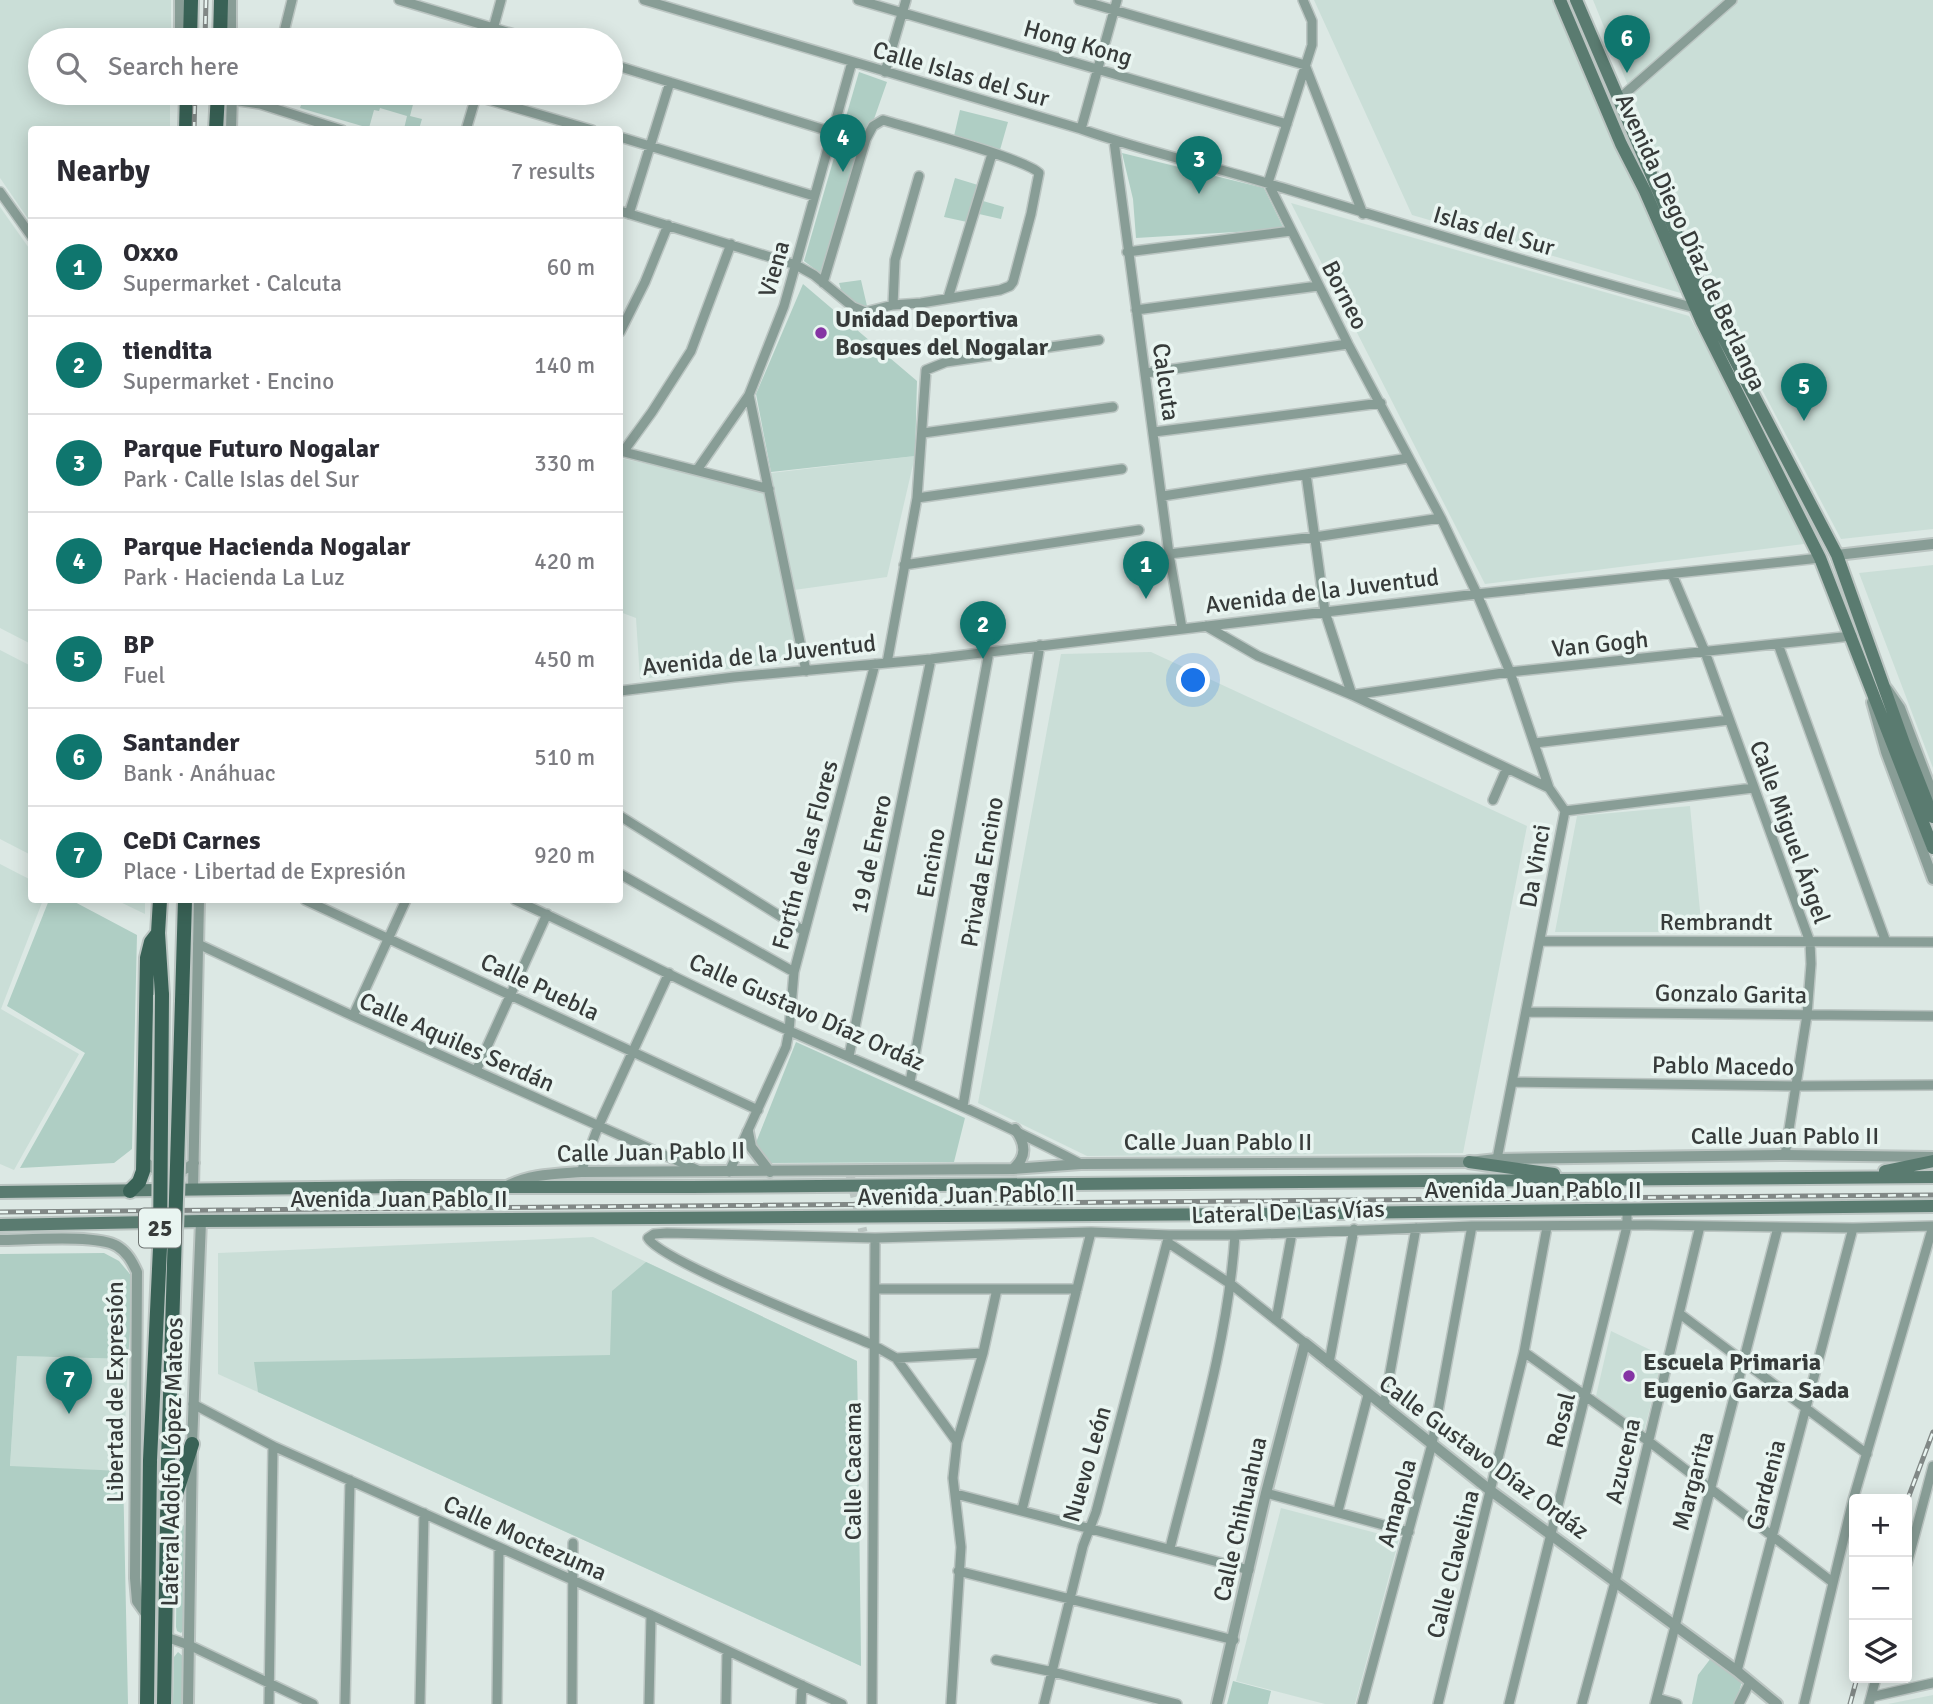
<!DOCTYPE html>
<meta charset="utf-8">
<style>
body{margin:0;font-family:Signika,sans-serif;background:#f7f7f7;color:#2b2b33}
.controls{position:absolute;right:21px;bottom:21px;display:grid;overflow:hidden;border-radius:7px;box-shadow:0 4px 18px #0003}
.controls button{width:63px;height:63px;display:grid;place-items:center;padding:0;border:0;border-bottom:2px solid #e1e1e2;background:#fff;color:#2b2b33;font:35px sans-serif}
.you{position:absolute;left:1194px;top:681px;width:24px;height:24px;margin:-18px;border:5px solid #fff;border-radius:50%;background:#1a73e8;box-shadow:0 0 0 10px #1a73e833}
.badge{display:grid;place-items:center;width:46px;height:46px;border-radius:50%;background:#0f766e;color:#fff;font-size:23px;font-weight:700}
.pin{position:absolute;translate:-50% -58px;filter:drop-shadow(0 2px 4px #0008)}
.pin::after{content:'';position:absolute;top:37px;width:24px;height:21px;background:inherit;clip-path:polygon(0 0,100% 0,50% 100%)}
.list{margin:0;padding:0;list-style:none}
h2{display:flex;justify-content:space-between;align-items:center;height:91px;margin:0;padding:0 28px;font-size:30px}
h2 small{font-size:23px;font-weight:400;color:#7c7c81}
.list li{display:grid;grid-template-columns:46px 1fr auto;gap:21px;align-items:center;box-sizing:border-box;height:98px;padding:0 28px;border-top:2px solid #e1e1e2}
.list b{display:block;font-size:26px;white-space:nowrap}
.list p{margin:0;font-size:23px;white-space:nowrap;color:#7c7c81}
.list em{font-size:23px;font-style:normal;color:#7c7c81}
.icon{flex:none;width:38px;height:38px;fill:none;stroke:currentColor;stroke-width:2;stroke-linecap:round;stroke-linejoin:round}
.map{position:relative;flex:none;width:1933px;height:1704px;overflow:hidden}
.search{position:absolute;background:#fff;box-shadow:0 4px 18px #0003;left:28px;top:28px;width:595px;height:77px;display:flex;align-items:center;gap:18px;box-sizing:border-box;padding:0 24px;border-radius:38px;color:#7c7c81;font-size:26px}
.panel{position:absolute;background:#fff;box-shadow:0 4px 18px #0003;left:28px;top:126px;width:595px;height:777px;border-radius:7px}
.map>svg:first-child{display:block}
.built{fill:#caded7}
.green{fill:#afcec4}
.lines{fill:none;stroke-linecap:round;stroke-linejoin:round}
.minor-tunnel{stroke:#bbc5c2;stroke-width:9;stroke-dasharray:9 4.5;stroke-linecap:butt}
.minor-casing{stroke:#bbc5c2;stroke-width:12}
.tertiary-casing{stroke:#bbc5c2;stroke-width:14}
.secondary-casing{stroke:#bbc5c2;stroke-width:16}
.primary-casing{stroke:#bbc5c2;stroke-width:18}
.minor{stroke:#889d96;stroke-width:9}
.tertiary{stroke:#889d96;stroke-width:10}
.secondary{stroke:#5a7b70;stroke-width:12}
.primary{stroke:#396256;stroke-width:14}
.rail-casing{stroke:#818886;stroke-width:5}
.rail{stroke:#e9f5f1;stroke-width:2.5;stroke-dasharray:8;stroke-linecap:butt}
.primary-bridge-casing{stroke:#bbc5c2;stroke-width:18;stroke-linecap:butt}
.primary-bridge{stroke:#396256;stroke-width:14}
.poi-dot{fill:#8534a4;stroke:#e9f5f1;stroke-width:2.5}
.labels{text-anchor:middle;stroke-width:7;stroke-linejoin:round;paint-order:stroke}
.shield{fill:#e9f5f1;stroke:#6c7371;stroke-width:2}
.shield-label{font-size:23px;font-weight:bold;fill:#373b3a}
.street-label{font-size:24px;fill:#373b3a;stroke:#e9f5f1}
.poi-label{font-size:24px;font-weight:bold;fill:#373b3a;stroke:#e9f5f1;text-anchor:start}
</style>
<div class="map">
<svg width="1933" height="1704" viewBox="0 0 1933 1704">
<rect width="100%" height="100%" fill="#dce8e4"/>
<!-- built -->
<path class="built" d="M0 0H171V40H40V93H170V129L32 130 31 223 0 178Z
M1314 0H1559L1684 294 1412 215Z
M1593 0H1933V529L1841 539 1719 308Z
M1291 203 1689 316 1812 543 1485 584Z
M0 207 31 251V644L0 628Z
M915 456 887 577 794 590 771 473Z
M620 458 765 489 800 661 640 679 636 618 620 612Z
M1933 565V768L1859 573Z
M0 650 31 666V855L0 839Z
M1151 652 1527 826 1463 1153 1087 1156 978 1103 1061 654Z
M1690 806 1702 932H1555L1577 816Z
M0 864 31 880 32 900H43L1 1009 79 1054 14 1170 0 1164Z
M116 900H145V914Z
M593 1237 857 1361 861 1666 218 1374V1253Z
M1611 1331 1663 1356 1644 1432 1596 1396Z
M17 1356 128 1359 123 1471 10 1467Z
M1281 1508 1399 1539 1355 1704H1325L1236 1681Z
M1933 1695V1704H1888Z"/>
<!-- green -->
<path class="green" d="M859 72 887 82 820 273 804 261Z
M305 93H416L410 116 422 119 419 129H404L407 116 380 108 379 111 374 110 369 128 300 108Z
M960 110 1008 122 1000 150 954 136Z
M1122 153 1264 188 1284 229 1136 238 1133 199Z
M955 178 978 185 967 222 944 217Z
M983 201 1004 207 1001 219 979 214Z
M861 280 867 306 859 308 842 293 839 283Z
M803 284 917 381 915 456 771 472 756 394Z
M49 900H71L137 935 132 1149 114 1163 20 1168 85 1053 7 1006Z
M796 1042 965 1118 954 1162 769 1163 755 1145Z
M104 1253 119 1261 134 1279 128 1359 17 1356 10 1466 123 1471 128 1704H0V1254Z
M646 1262 857 1361 861 1666 258 1392 254 1362 610 1355 612 1291Z
M188 1520 186 1627 181 1633 177 1631 176 1627 177 1533Z
M178 1652 185 1658 184 1704H173L174 1657Z
M1711 1658 1742 1682 1735 1704H1692L1698 1675Z
M1233 1681 1271 1691 1268 1704H1227Z"/>
<g class="lines">
<!-- minor-tunnel -->
<path class="minor-tunnel" d="M850 1175 863 1232"/>
<!-- minor casing -->
<g class="minor-casing">
<path id="minor" d="M399 0 534 40
M644 0 1081 129C1143 151 1207 165 1270 184 1412 227 1555 271 1699 309
M858 0 1287 124
M1079 0 1305 65
M1303 0 1312 21V45L1268 183 1348 344 1441 518 1477 594 1510 672 1549 788 1565 811 1497 1159
M282 40 292 0
M490 40 501 0
M611 64 832 132
M1305 65 1363 214
M885 72 906 0
M465 93 592 130
M1620 98 1732 0
M232 100 260 104 342 130
M260 104 264 93
M1081 129 1117 0
M466 130 477 93
M620 137 814 196
M1114 141 1169 554 1182 628
M0 192 32 237
M620 211 796 265 814 275 853 307 865 312 893 305 921 303 1000 290 1010 286 1013 282 1031 214 1039 173C1027 159 909 128 883 120L873 126 866 139 823 283
M629 214 670 82
M1127 252 1291 231
M948 298 992 154
M893 305 895 260 919 176
M1136 310 1318 286
M620 332 645 282 668 225
M1146 373 1348 344
M749 395 806 671
M1154 432 1381 403
M923 433 1113 407
M620 451 769 489
M623 452 652 412 691 351 731 244
M697 470 749 395 784 306 852 62
M1306 474 1325 612 1352 695
M1163 496 1409 458
M917 498 1122 469
M1169 554 1315 537 1441 518
M904 565 1139 530
M1672 574 1705 652 1810 942 1811 964 1807 1015 1785 1155
M1206 626 1258 656 1352 695 1549 788
M1778 644 1886 942
M887 663 917 498 926 370 946 362 1099 340
M620 691 734 677 931 659 1477 594 1820 558
M1352 695 1510 672 1852 636
M1535 743 1729 720
M1493 800 1506 770
M1565 811 1753 788
M620 816 804 931
M620 874 794 972
M305 900 758 1110
M515 900C608 942 698 991 792 1032 889 1075 986 1114 1081 1164
M1541 941 1933 942
M198 944 353 1016 700 1171
M1528 1012 1933 1016
M353 1016 406 900
M849 1056 931 659
M476 1071 547 914
M910 1082 989 652
M1513 1082 1794 1086 1933 1085
M963 1106 1040 645
M581 1172 598 1127 669 973
M729 1172 786 1047 789 1031 794 972 875 664
M1167 1242 1232 1285 1305 1343
M876 1289H1077
M1680 1314 1867 1454
M1276 1320 1292 1233
M1524 1352 1647 1440 1831 1581
M983 1353 896 1358 873 1345C838 1330 660 1261 648 1238L654 1234 667 1233 875 1238 1091 1232 1169 1235H1235L1472 1226 1648 1225 1853 1228 1932 1226
M896 1358 957 1442
M1329 1363 1354 1229
M193 1404 273 1446 651 1615 842 1704
M1384 1406 1416 1228
M1266 1493 1409 1532
M956 1494 1249 1570
M1022 1510 1091 1232
M1338 1511 1368 1395
M1170 1548C1196 1444 1228 1341 1235 1235
M1907 1564 1933 1466
M958 1571 1234 1640
M166 1637 189 1645 313 1704
M996 1660 1053 1672 1177 1704
M1737 1671 1853 1228
M1871 1697 1933 1683
M1657 1698 1677 1704
M269 1704 273 1446
M345 1704 350 1480
M420 1704 424 1513
M497 1704 499 1547
M572 1704 573 1543
M649 1704 651 1615
M726 1704 727 1651
M801 1704 802 1685
M872 1704 875 1238
M951 1704 961 1547 953 1478 957 1442 983 1353 997 1289
M1044 1704 1083 1546 1096 1512 1169 1235
M1362 1704 1432 1444 1472 1226
M1438 1704 1524 1352 1547 1227
M1509 1704 1627 1226V1210
M1582 1704 1615 1582 1700 1226
M1655 1704 1778 1227
M1739 1704 1750 1682
M1804 1704 1853 1500 1933 1226
M1869 1704 1876 1678"/>
</g>
<!-- tertiary casing -->
<g class="tertiary-casing">
<path id="tertiary" d="M231 0V40
M180 40V0
M231 130 232 93
M1837 555 1933 544
M1887 689 1900 708 1933 795
M1872 702 1886 752 1933 879
M748 1132 751 1147 770 1172
M144 1161C160 1176 177 1177 194 1163
M1013 1169C1027 1157 1026 1144 1015 1129
M505 1187C529 1174 555 1174 581 1172L1013 1169 1081 1164 1469 1162 1497 1159 1785 1155 1933 1157
M193 1189 199 900
M0 1240C25 1240 98 1234 117 1246 127 1252 132 1261 137 1272L135 1578 137 1601 149 1618
M188 1704 192 1444 201 1221
M1217 1704 1266 1493 1305 1343 1491 1491 1737 1671 1777 1704"/>
</g>
<!-- secondary casing -->
<g class="secondary-casing">
<path id="secondary" d="M1560 0 1621 144 1645 191 1702 322 1820 558 1933 848
M1576 0 1713 318 1837 555 1905 746 1933 817
M1469 1162 1554 1174
M1885 1171 1933 1161
M0 1192 401 1187H691L1933 1177
M0 1225 201 1221 1253 1214 1933 1206"/>
</g>
<!-- primary casing -->
<g class="primary-casing">
<path id="primary" d="M190 40 191 0
M220 40 221 0
M186 130 187 93
M216 130 218 93
M160 900 158 933 162 995
M182 1001 185 900
M130 1191 139 1182 143 1171 147 958 151 942 158 933
M171 1510 192 1444
M147 1704 150 1460
M164 1704 168 1462"/>
</g>
<!-- minor -->
<use href="#minor" class="minor"/>
<!-- tertiary -->
<use href="#tertiary" class="tertiary"/>
<!-- secondary -->
<use href="#secondary" class="secondary"/>
<!-- primary -->
<use href="#primary" class="primary"/>
<!-- rail casing -->
<g class="rail-casing">
<path id="rail" d="M205 40 206 0
M194 130 195 93
M0 1212 1933 1195
M1907 1501 1933 1432
M1850 1704 1857 1678"/>
</g>
<!-- rail -->
<use href="#rail" class="rail"/>
<!-- primary-bridge casing -->
<g class="primary-bridge-casing">
<path id="primary-bridge" d="M150 1460 160 1248 162 995
M168 1462 182 1001"/>
</g>
<!-- primary-bridge -->
<use href="#primary-bridge" class="primary-bridge"/>
</g>
<!-- markers -->
<g class="poi-dot">
<circle cx="821" cy="333" r="7"/>
<circle cx="1629" cy="1376" r="7"/>
</g>
<g class="labels">
<!-- shield labels -->
<rect class="shield" x="139" y="1208.5" width="42" height="39" rx="5"/>
<g class="shield-label">
<text x="160" y="1236">25</text>
</g>
<!-- street labels -->
<g class="street-label">
<text transform="translate(1078 43) rotate(16)" y="8">Hong Kong</text>
<text transform="translate(961 74) rotate(16)" y="8">Calle Islas del Sur</text>
<text transform="translate(1494 231) rotate(16)" y="8">Islas del Sur</text>
<text transform="translate(1691 242) rotate(65)" y="8">Avenida Diego Díaz de Berlanga</text>
<text transform="translate(774 269) rotate(-74)" y="8">Viena</text>
<text transform="translate(1345 295) rotate(63)" y="8">Borneo</text>
<text transform="translate(1166 382) rotate(82)" y="8">Calcuta</text>
<text transform="translate(1322 591) rotate(-7)" y="8">Avenida de la Juventud</text>
<text transform="translate(1600 644) rotate(-6)" y="8">Van Gogh</text>
<text transform="translate(759 655) rotate(-6)" y="8">Avenida de la Juventud</text>
<text transform="translate(1790 832) rotate(70)" y="8">Calle Miguel Ángel</text>
<text transform="translate(871 854) rotate(-78)" y="8">19 de Enero</text>
<text transform="translate(805 855) rotate(-75)" y="8">Fortín de las Flores</text>
<text transform="translate(931 863) rotate(-80)" y="8">Encino</text>
<text transform="translate(1535 866) rotate(-80)" y="8">Da Vinci</text>
<text transform="translate(982 872) rotate(-80)" y="8">Privada Encino</text>
<text x="1716" y="930">Rembrandt</text>
<text transform="translate(540 987) rotate(25)" y="8">Calle Puebla</text>
<text transform="translate(1731 994) rotate(1)" y="8">Gonzalo Garita</text>
<text transform="translate(807 1012) rotate(24)" y="8">Calle Gustavo Díaz Ordáz</text>
<text transform="translate(457 1042) rotate(24)" y="8">Calle Aquiles Serdán</text>
<text transform="translate(1723 1066) rotate(1)" y="8">Pablo Macedo</text>
<text x="1785" y="1144">Calle Juan Pablo II</text>
<text x="1218" y="1150">Calle Juan Pablo II</text>
<text transform="translate(651 1152) rotate(-1)" y="8">Calle Juan Pablo II</text>
<text x="1533" y="1198">Avenida Juan Pablo II</text>
<text transform="translate(966 1195) rotate(-1)" y="8">Avenida Juan Pablo II</text>
<text x="399" y="1207">Avenida Juan Pablo II</text>
<text transform="translate(1288 1212) rotate(-2)" y="8">Lateral De Las Vías</text>
<text transform="translate(115 1392) rotate(-90)" y="8">Libertad de Expresión</text>
<text transform="translate(1561 1420) rotate(-76)" y="8">Rosal</text>
<text transform="translate(1484 1457) rotate(37)" y="8">Calle Gustavo Díaz Ordáz</text>
<text transform="translate(1623 1461) rotate(-77)" y="8">Azucena</text>
<text transform="translate(172 1462) rotate(-89)" y="8">Lateral Adolfo López Mateos</text>
<text transform="translate(1087 1464) rotate(-74)" y="8">Nuevo León</text>
<text transform="translate(853 1471) rotate(-90)" y="8">Calle Cacama</text>
<text transform="translate(1693 1481) rotate(-75)" y="8">Margarita</text>
<text transform="translate(1766 1485) rotate(-75)" y="8">Gardenia</text>
<text transform="translate(1397 1503) rotate(-75)" y="8">Amapola</text>
<text transform="translate(1240 1519) rotate(-77)" y="8">Calle Chihuahua</text>
<text transform="translate(525 1538) rotate(24)" y="8">Calle Moctezuma</text>
<text transform="translate(1453 1564) rotate(-76)" y="8">Calle Clavelina</text>
</g>
<!-- poi labels -->
<g class="poi-label">
<text x="835" y="327">Unidad Deportiva<tspan x="835" dy="28">Bosques del Nogalar</tspan></text>
<text x="1643" y="1370">Escuela Primaria<tspan x="1643" dy="28">Eugenio Garza Sada</tspan></text>
</g>
</g>
</svg>
<div class="controls">
<button>+</button>
<button>−</button>
<button><svg class="icon" aria-label="layers" viewBox="0 0 24 24"><path d="M12 4l9 5-9 5-9-5zM3 14l9 5 9-5"/></svg></button>
</div>
<div class="you"></div>
<div class="pin badge" style="left:1146px;top:599px">1</div>
<div class="pin badge" style="left:983px;top:659px">2</div>
<div class="pin badge" style="left:1199px;top:194px">3</div>
<div class="pin badge" style="left:843px;top:172px">4</div>
<div class="pin badge" style="left:1804px;top:421px">5</div>
<div class="pin badge" style="left:1627px;top:73px">6</div>
<div class="pin badge" style="left:69px;top:1414px">7</div>
<div class="search"><svg class="icon" aria-label="search" viewBox="0 0 24 24"><circle cx="10" cy="10" r="6"/><path d="M15 15l6 6"/></svg>Search here</div>
<section class="panel">
<h2>Nearby<small>7 results</small></h2>
<ul class="list">
<li><span class="badge">1</span><div><b>Oxxo</b><p>Supermarket · Calcuta</p></div><em>60 m</em></li>
<li><span class="badge">2</span><div><b>tiendita</b><p>Supermarket · Encino</p></div><em>140 m</em></li>
<li><span class="badge">3</span><div><b>Parque Futuro Nogalar</b><p>Park · Calle Islas del Sur</p></div><em>330 m</em></li>
<li><span class="badge">4</span><div><b>Parque Hacienda Nogalar</b><p>Park · Hacienda La Luz</p></div><em>420 m</em></li>
<li><span class="badge">5</span><div><b>BP</b><p>Fuel</p></div><em>450 m</em></li>
<li><span class="badge">6</span><div><b>Santander</b><p>Bank · Anáhuac</p></div><em>510 m</em></li>
<li><span class="badge">7</span><div><b>CeDi Carnes</b><p>Place · Libertad de Expresión</p></div><em>920 m</em></li>
</ul>
</section>
</div>
